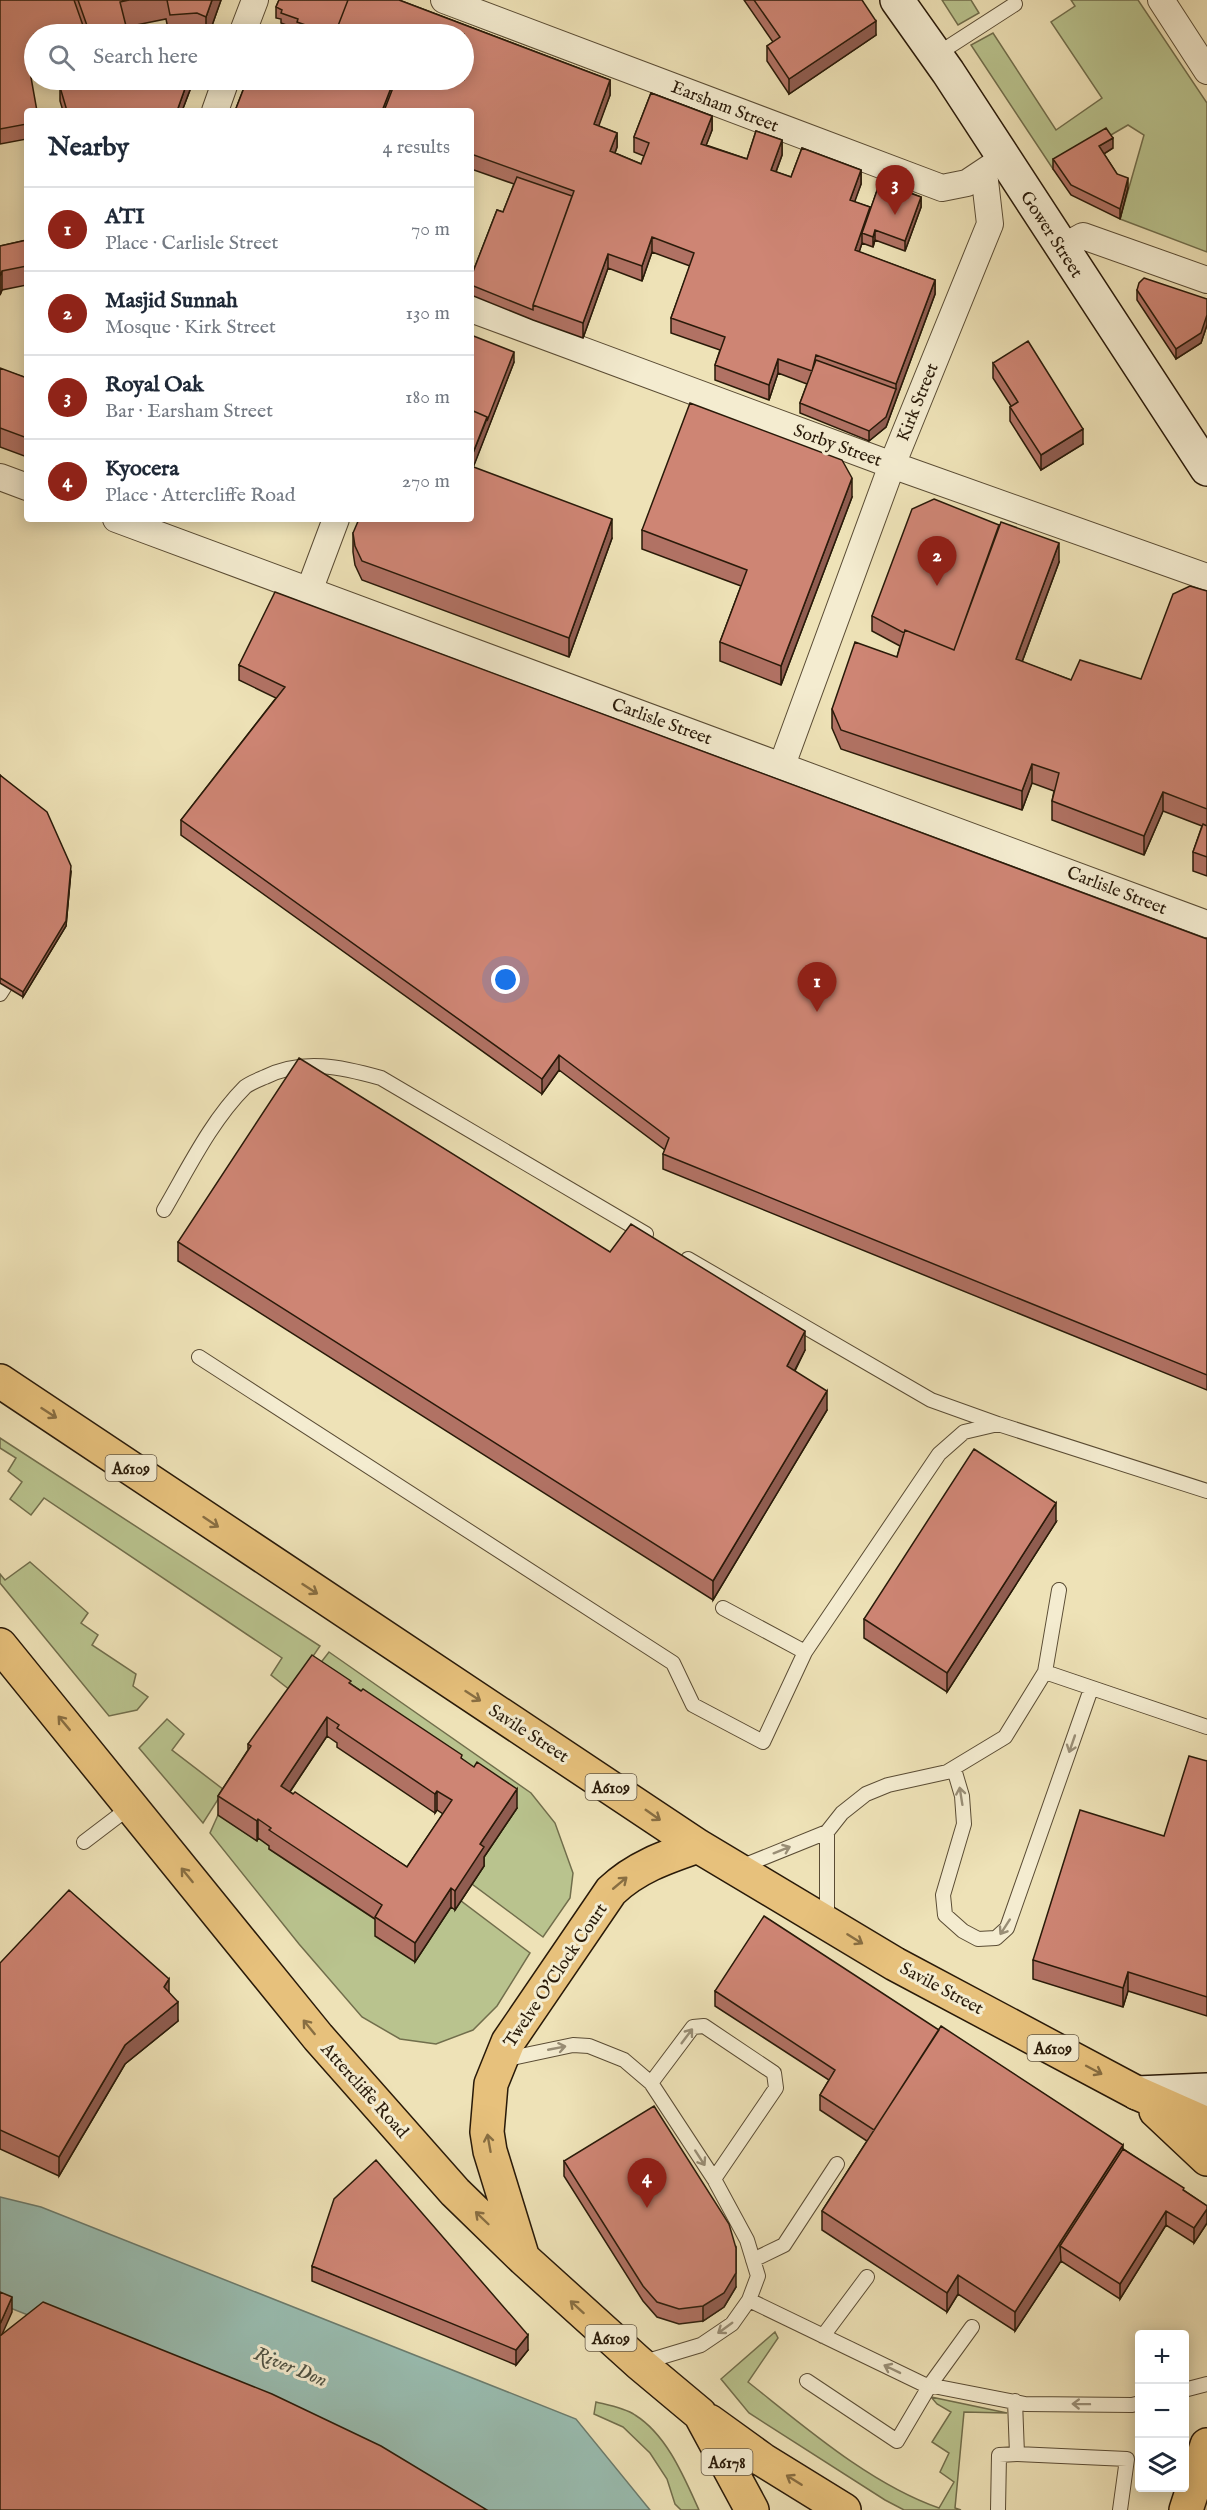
<!DOCTYPE html>
<meta charset="utf-8">
<style>
body{margin:0;font-family:"IM FELL English",serif;background:#f6f6f7;color:#1f2937}
.controls{position:absolute;right:18px;bottom:18px;display:grid;overflow:hidden;border-radius:6px;box-shadow:0 3px 15px #0003}
.controls button{width:54px;height:54px;display:grid;place-items:center;padding:0;border:0;border-bottom:2px solid #e0e1e3;background:#fff;color:#1f2937;font:30px sans-serif}
.you{position:absolute;left:506px;top:980px;width:21px;height:21px;margin:-15px;border:4px solid #fff;border-radius:50%;background:#1a73e8;box-shadow:0 0 0 9px #1a73e833}
.badge{display:grid;place-items:center;width:39px;height:39px;border-radius:50%;background:#8f2418;color:#fff;font-size:20px;font-weight:700}
.pin{position:absolute;translate:-50% -50px;filter:drop-shadow(0 2px 3px #0008)}
.pin::after{content:'';position:absolute;top:32px;width:21px;height:18px;background:inherit;clip-path:polygon(0 0,100% 0,50% 100%)}
.list{margin:0;padding:0;list-style:none}
h2{display:flex;justify-content:space-between;align-items:center;height:78px;margin:0;padding:0 24px;font-size:26px}
h2 small{font-size:20px;font-weight:400;color:#747a83}
.list li{display:grid;grid-template-columns:39px 1fr auto;gap:18px;align-items:center;box-sizing:border-box;height:84px;padding:0 24px;border-top:2px solid #e0e1e3}
.list b{display:block;font-size:22px;white-space:nowrap}
.list p{margin:0;font-size:20px;white-space:nowrap;color:#747a83}
.list em{font-size:20px;font-style:normal;color:#747a83}
.icon{flex:none;width:33px;height:33px;fill:none;stroke:currentColor;stroke-width:2;stroke-linecap:round;stroke-linejoin:round}
.map{position:relative;flex:none;width:1207px;height:2510px;overflow:hidden}
.search{position:absolute;background:#fff;box-shadow:0 3px 15px #0003;left:24px;top:24px;width:450px;height:66px;display:flex;align-items:center;gap:15px;box-sizing:border-box;padding:0 21px;border-radius:33px;color:#747a83;font-size:22px}
.panel{position:absolute;background:#fff;box-shadow:0 3px 15px #0003;left:24px;top:108px;width:450px;height:414px;border-radius:6px}
.map>svg:first-child{display:block}
.green{fill:#b9c38e;stroke:#716e4c;stroke-width:1.5}
.water{fill:#99bdb1;stroke:#6c7c6e;stroke-width:1.5}
.lines{fill:none;stroke-linecap:round;stroke-linejoin:round}
.lane-casing{stroke:#5a4c34;stroke-width:16}
.street-casing{stroke:#5a4c34;stroke-width:28}
.secondary-casing{stroke:#291a09;stroke-width:36}
.primary-casing{stroke:#291a09;stroke-width:36}
.lane{stroke:#f4ecd0;stroke-width:14}
.street{stroke:#f4ecd0;stroke-width:26}
.secondary{stroke:#f4ecd0;stroke-width:33}
.primary{stroke:#e7c17c;stroke-width:33}
.wall{fill:#b17264;stroke:#291a09;stroke-width:1.5;fill-rule:evenodd}
.shaded-wall{fill:#905d51;stroke:#291a09;stroke-width:1.5}
.building{fill:#ce8574;stroke:#291a09;stroke-width:1.5;fill-rule:evenodd}
.oneway{stroke:#886e42}
.oneway2{stroke:#998e76}
.labels{text-anchor:middle;stroke-width:6;stroke-linejoin:round;paint-order:stroke}
.shield{fill:#f4ecd0;stroke:#665945;stroke-width:1.5}
.shield-label{font-size:16px;font-weight:bold;fill:#291a09}
.street-label{font-size:18px;fill:#291a09;stroke:#f4ecd0}
.water-label{font-size:20px;font-style:italic;fill:#505344;stroke:#f4ecd0}
</style>
<div class="map">
<svg width="1207" height="2510" viewBox="0 0 1207 2510">
<rect width="100%" height="100%" fill="#eee2b7"/>
<filter id="stains"><feTurbulence type="fractalNoise" baseFrequency=".00333" numOctaves="4"/><feColorMatrix values="0 0 0 0 .2 0 0 0 0 .09 0 0 0 0 .02 0 0 0 .5 -.17"/></filter>
<radialGradient id="worn" r=".72"><stop offset=".6" stop-color="#630" stop-opacity="0"/><stop offset="1" stop-color="#630" stop-opacity=".3"/></radialGradient>
<!-- green -->
<path class="green" d="M942 0H971L979 13 958 25Z
M1071 0H1138L1207 103V252L1120 219 1144 135 1128 125 1053 169 971 45 993 33 1056 130 1102 98 1051 22 1075 6Z
M0 1438 320 1646 290 1690 271 1675 282 1658 44 1498 31 1515 10 1499 22 1482 8 1471 16 1458 0 1448Z
M30 1562 88 1613 81 1623 98 1635 92 1645 136 1674 133 1686 148 1697 137 1710 109 1716 0 1583V1574L5 1580Z
M329 1652 531 1793 555 1823 573 1873 570 1898 543 1937 472 1884 484 1866 480 1863 517 1808 312 1674Z
M167 1719 184 1734 172 1750 224 1790 203 1823 139 1748Z
M218 1815 256 1840 258 1838 271 1847 269 1849 382 1924 451 1907 461 1901 530 1953 497 2006 473 2030 436 2044 400 2039 362 2017 299 1944 210 1833Z
M775 2332 778 2338 748 2382C805 2427 870 2484 939 2508L954 2482 940 2472 949 2453 932 2442 951 2412 937 2404 931 2397 1007 2413 964 2412 955 2508 961 2510H904L885 2500 749 2413 721 2379Z
M596 2402C608 2405 625 2408 635 2415 667 2435 684 2477 699 2510H681L675 2504 667 2479 650 2453 623 2427 594 2414Z"/>
<!-- water -->
<path class="water" d="M0 2197 41 2207 576 2419 650 2510H451L109 2347 0 2304Z"/>
<g class="lines">
<!-- lane casing -->
<g class="lane-casing">
<path id="lane" d="M936 55 1015 4
M0 994 14 972
M164 1210C188 1169 211 1121 245 1087 250 1083 258 1080 265 1077 303 1058 342 1067 381 1078L646 1234
M688 1259 931 1400 998 1424
M199 1357 673 1663 693 1705 763 1742 805 1652
M723 1608 805 1652 939 1454 964 1432 998 1424 1207 1491
M1045 1672 1207 1727
M954 1769 962 1796 964 1824 943 1895 945 1915 963 1931 978 1939 996 1938 1007 1928 1091 1689
M84 1842 130 1807
M738 1868 827 1832 842 1813 866 1794 888 1785 947 1772 1005 1737 1045 1672 1059 1590
M827 1922V1832
M502 2060 573 2045 589 2046 624 2060 651 2083 714 2179 747 2240 758 2276 749 2300 732 2324 701 2345 641 2363
M651 2083 693 2027 704 2026 774 2073 776 2088 714 2179
M753 2260 784 2245 837 2164
M749 2300 923 2384 1025 2404 1132 2405 1140 2403
M823 2336 867 2277
M807 2381 897 2441 930 2385 972 2327
M1184 2390 1207 2384
M1015 2401 1017 2454
M998 2510 999 2455 1017 2454 1127 2459 1120 2510"/>
</g>
<!-- street casing -->
<g class="street-casing">
<path id="street" d="M444 0 942 188 967 183 997 163
M1161 0 1207 71
M242 34 255 0
M215 111 226 80
M1061 248 1083 236 1207 280
M471 309 892 465 1207 577
M0 477 27 487
M116 519 1207 924
M309 591 336 519
M782 765 892 465 990 224 984 172"/>
</g>
<!-- secondary casing -->
<g class="secondary-casing">
<path id="secondary" d="M897 0 948 72 1207 469
M1137 2093 1207 2090"/>
</g>
<!-- primary casing -->
<g class="primary-casing">
<path id="primary" d="M0 1381 698 1846 895 1964 1137 2093 1207 2124
M0 1645 318 2037 455 2192 524 2259 639 2363 700 2414 752 2510
M1156 2111 1207 2159
M522 2255 490 2151 487 2132 491 2084 508 2042 611 1891C636 1867 666 1857 698 1846
M709 2421 763 2460 844 2510
M1186 2510 1207 2445"/>
</g>
<!-- lane -->
<use href="#lane" class="lane"/>
<!-- street -->
<use href="#street" class="street"/>
<!-- secondary -->
<use href="#secondary" class="secondary"/>
<!-- primary -->
<use href="#primary" class="primary"/>
</g>
<!-- wall -->
<path class="wall" d="M0 0H221L209 34H169L166 19 126 27V34H34V68L29 69 27 111V139L0 144Z
M279 0H399L610 80V95L598 126 617 133V147L615 153 641 164 644 156 634 152V137L651 93 712 116V130L706 145 747 159 756 131 782 140V155L776 172 791 177 802 148 861 170V184L854 202 870 207V211L880 182 921 197V207L905 251 875 240 873 247 862 243 859 252 935 280V294L886 427 869 441 800 413V403L807 384 778 373 769 400 715 380V365L720 350 671 333V318L690 266 652 252 642 281 608 268 583 338 533 320 471 295V277L497 210 503 212 514 184 471 169V111H235L247 80H464V34H304L297 32V29L281 23V19L276 18V7Z
M744 0H862L876 35 789 94 767 61V46L773 42Z
M134 80H193V82L182 111H63L60 101V87L125 84 134 81Z
M1113 148 1104 154 1117 174 1128 188 1120 219 1071 195 1053 169V159Z
M27 240V285L2 290 0 295V246Z
M1137 290 1207 299V325L1201 343 1176 359 1137 300Z
M471 335 514 362 473 467 612 538 569 657 362 580 355 565 353 552V533L471 519Z
M993 363 1083 444 1041 470 1010 421V407L1011 406 993 378Z
M0 369 27 378V457L0 447Z
M852 497 781 685 720 661V642L741 586 642 549V530Z
M1059 562 1022 662 1071 680 1141 679 1207 591V876L1193 871V852L1202 826 1163 811 1144 855 1052 820V801L1054 791 1032 783 1022 810 841 749 832 728V709L897 657 900 646 872 631V616Z
M239 665 1207 939V1390L663 1169V1154L665 1150 559 1070 542 1094 181 835V820L276 698 239 680Z
M0 775 71 871 66 926 23 997 0 983Z
M178 1242 610 1252 805 1350 795 1371 827 1410 713 1600 178 1261Z
M1056 1522 947 1692 864 1638V1619Z
M351 1684 462 1759 517 1808 484 1857V1866L455 1910 451 1907 415 1962 375 1936V1919L269 1849V1846L258 1838 257 1841 218 1815V1796L248 1750V1744ZM327 1736 337 1743V1747L435 1813 437 1810 443 1814 407 1867 290 1792Z
M1207 1761V2016L1128 1991 1123 2007 1033 1979V1960L1164 1836Z
M0 1963 169 1992 178 2021 125 2064 59 2176 0 2149Z
M715 1991 1123 2149 1207 2206V2223L1194 2243 1166 2225 1120 2299 1061 2261 1015 2331 958 2294 947 2312 822 2230V2211L867 2141 820 2110V2095L829 2080 715 2006Z
M564 2161 736 2287 724 2307 703 2321 679 2324 657 2317 643 2301 564 2176Z
M312 2266 528 2350 516 2365 312 2281Z"/>
<!-- shaded-wall -->
<path class="shaded-wall" d="M212 0H221L209 34H206V17Z
M876 21V35L789 94V79Z
M126 26V34H91Z
M48 31V34H37V33Z
M34 53V68L27 70V55Z
M188 80H193V82L182 111H177Z
M394 80H401L389 111H382Z
M610 80V95L594 139V124Z
M712 116V130L701 159V144Z
M617 133V147L610 166V151Z
M1113 138V148L1099 157V146Z
M782 140V155L771 185V170Z
M861 170V184L850 215V200Z
M1128 178V188L1120 219V209Z
M921 197V207L905 251V241Z
M870 207V222L862 233V243L855 265V250Z
M875 230V240L873 247V237Z
M652 237V252L642 281V266Z
M608 254V268L583 338V323Z
M2 271V290L0 295V276Z
M935 280V294L886 427 869 441V431L896 389V384Z
M1207 315V325L1201 343 1176 359V349Z
M514 352V362L471 473V458Z
M778 359V373L769 400V385Z
M1083 429V444L1041 470V455Z
M852 478V497L781 685V666Z
M612 519V538L569 657V638Z
M1059 543V562L1016 678V659Z
M1032 764V783L1022 810V791Z
M1163 792V811L1144 855V836Z
M71 871 66 926 23 997V992Z
M559 1055V1070L542 1094V1079Z
M805 1331V1350L787 1385V1366Z
M827 1391V1410L713 1600V1581Z
M1056 1503V1522L947 1692V1673Z
M327 1717V1736L281 1805V1786Z
M517 1789V1808L484 1857V1866L455 1910V1891L480 1844Z
M437 1791V1810L435 1813V1794Z
M258 1819V1838L257 1841V1821Z
M451 1888V1907L415 1962V1943Z
M1128 1972V1991L1123 2007V1988Z
M169 1979V1998L164 1987Z
M178 2002V2021L125 2064 59 2176V2157L125 2045Z
M1123 2145V2164L1060 2246 1061 2261 1015 2331V2312Z
M1207 2209V2223L1194 2243V2228Z
M1166 2211V2225L1120 2299V2284Z
M736 2248V2287L724 2307 703 2321V2306Z
M958 2275V2294L947 2312V2293Z
M12 2297V2312L0 2339V2324Z
M528 2335V2350L516 2365V2350Z"/>
<!-- building -->
<path class="building" d="M0 0H74L86 34H49L48 31 34 34V53L27 55 37 111H27V124L0 129Z
M78 0H129L120 2 126 26 90 34Z
M167 0H212L206 17 197 13 170 15Z
M279 0H348L336 31 335 30 333 34H322L309 30 311 27 297 22 298 19 281 13 282 10 276 7Z
M348 0H399L610 80 594 124 617 133 610 151 641 164 649 143 634 137 651 93 712 116 701 144 747 159 756 131 782 140 771 170 791 177 802 148 861 170 850 200 870 207 855 250 935 280 896 384 816 355 812 371 778 359 769 385 715 365 725 337 671 318 694 253 652 237 642 266 608 254 583 323 533 305 574 191 471 154V111H384L396 80H464V34H345L336 31Z
M754 0H862L876 21 789 79 767 46 780 37Z
M335 30 345 34H333Z
M87 80H124L125 84 137 80H188L177 111H67L60 87Z
M247 80H394L382 111H235Z
M1106 128 1113 138 1099 146 1117 174 1128 178 1120 209 1071 185 1053 159Z
M517 177 572 196 533 305V310L471 285V277L497 210 503 212Z
M880 182 921 197 905 241 875 230 873 237 862 233Z
M27 240V266L2 271 0 276V246Z
M1144 278 1207 299V315L1201 333 1176 349 1137 290 1139 283Z
M471 335 514 352 487 421V417L471 410Z
M1028 341 1083 429 1041 455 1010 407 1018 402 993 363Z
M816 360 896 389 886 417 869 431 800 403Z
M0 368 27 378V438L0 428Z
M690 403 842 460 852 478 781 666 720 642 747 570 642 530Z
M471 410 487 417 471 458Z
M471 466 612 519 569 638 362 561 355 546 353 533 359 519H471Z
M934 499 999 525 954 650 905 630 904 633 872 616 912 509Z
M1001 522 1059 543 1016 659 1071 680 1080 660 1141 679 1173 594 1190 586 1207 591V809L1163 792 1144 836 1052 801 1059 773 1032 764 1022 791 841 730 832 709 855 642 897 657 905 630 954 650Z
M275 592 1207 939V1375L663 1154 669 1138 559 1055 542 1079 181 820 285 687 239 665Z
M0 775 47 812 71 866 66 921 23 992 0 978Z
M1203 824 1207 826V857L1193 852Z
M299 1058 610 1252 631 1224 805 1331 787 1366 827 1391 713 1581 178 1242Z
M974 1449 1056 1503 947 1673 864 1619Z
M312 1655 351 1681 349 1683 361 1691 363 1689 462 1755 461 1758 474 1767 477 1762 517 1789 480 1844 484 1847 455 1891 451 1888 415 1943 375 1917 382 1905 269 1830 271 1828 258 1819 257 1821 218 1796 251 1746 248 1744ZM327 1717 339 1725 337 1728 435 1794 437 1791 452 1800 407 1867 295 1792 293 1794 281 1786Z
M1189 1756 1207 1761V1997L1128 1972 1123 1988 1033 1960 1080 1810 1164 1836Z
M69 1890 169 1979 164 1987 178 2002 125 2045 59 2157 0 2130V1963Z
M764 1916 939 2030 874 2130 820 2095 835 2070 715 1991Z
M941 2026 1123 2145 1015 2312 958 2275 947 2293 822 2211Z
M654 2106 729 2224 736 2248V2273L724 2293 703 2306 679 2309 657 2302 643 2286 564 2161Z
M1123 2149 1184 2188 1183 2190 1207 2206V2209L1194 2228 1166 2211 1120 2284 1060 2246Z
M376 2160 528 2335 516 2350 312 2266 334 2199Z
M0 2292 12 2297 0 2324Z
M43 2302 272 2394 381 2446 487 2510H0V2336Z"/>
<!-- one-way arrows -->
<defs><path id="oneway-shaft" d="M-6 0H5M1.5-3L5.5 0L1.5 3" fill="none" stroke-width="1.6" stroke-linecap="round" stroke-linejoin="round" transform="scale(1.5)"/></defs>
<g class="oneway">
<use href="#oneway-shaft" transform="translate(49 1413) rotate(33)"/>
<use href="#oneway-shaft" transform="translate(211 1522) rotate(34)"/>
<use href="#oneway-shaft" transform="translate(310 1589) rotate(33)"/>
<use href="#oneway-shaft" transform="translate(473 1696) rotate(33)"/>
<use href="#oneway-shaft" transform="translate(64 1723) rotate(-130)"/>
<use href="#oneway-shaft" transform="translate(653 1815) rotate(35)"/>
<use href="#oneway-shaft" transform="translate(187 1875) rotate(-129)"/>
<use href="#oneway-shaft" transform="translate(620 1883) rotate(-40)"/>
<use href="#oneway-shaft" transform="translate(855 1939) rotate(32)"/>
<use href="#oneway-shaft" transform="translate(309 2027) rotate(-129)"/>
<use href="#oneway-shaft" transform="translate(1094 2070) rotate(28)"/>
<use href="#oneway-shaft" transform="translate(489 2143) rotate(-100)"/>
<use href="#oneway-shaft" transform="translate(482 2218) rotate(-136)"/>
<use href="#oneway-shaft" transform="translate(577 2307) rotate(-138)"/>
<use href="#oneway-shaft" transform="translate(794 2480) rotate(-148)"/>
</g>
<g class="oneway2">
<use href="#oneway-shaft" transform="translate(1072 1744) rotate(109)"/>
<use href="#oneway-shaft" transform="translate(961 1796) rotate(-99)"/>
<use href="#oneway-shaft" transform="translate(782 1850) rotate(-22)"/>
<use href="#oneway-shaft" transform="translate(1005 1927) rotate(123)"/>
<use href="#oneway-shaft" transform="translate(687 2036) rotate(-53)"/>
<use href="#oneway-shaft" transform="translate(557 2048) rotate(-11)"/>
<use href="#oneway-shaft" transform="translate(700 2158) rotate(57)"/>
<use href="#oneway-shaft" transform="translate(725 2328) rotate(144)"/>
<use href="#oneway-shaft" transform="translate(892 2369) rotate(-154)"/>
<use href="#oneway-shaft" transform="translate(1081 2404) rotate(-179)"/>
</g>
<g class="labels">
<!-- shield labels -->
<g class="shield">
<rect x="105.5" y="1455" width="51" height="26" rx="4.5"/>
<rect x="585.5" y="1774" width="51" height="26" rx="4.5"/>
<rect x="1027.5" y="2035" width="51" height="26" rx="4.5"/>
<rect x="585.5" y="2325" width="51" height="26" rx="4.5"/>
<rect x="701.5" y="2449" width="51" height="26" rx="4.5"/>
</g>
<g class="shield-label">
<text x="131" y="1474">A6109</text>
<text x="611" y="1793">A6109</text>
<text x="1053" y="2054">A6109</text>
<text x="611" y="2344">A6109</text>
<text x="727" y="2468">A6178</text>
</g>
<!-- street labels -->
<g class="street-label">
<text transform="translate(725 106) rotate(21)" y="6">Earsham Street</text>
<text transform="translate(1052 234) rotate(57)" y="6">Gower Street</text>
<text transform="translate(917 402) rotate(-68)" y="6">Kirk Street</text>
<text transform="translate(838 445) rotate(20)" y="6">Sorby Street</text>
<text transform="translate(662 721) rotate(20)" y="6">Carlisle Street</text>
<text transform="translate(1117 890) rotate(21)" y="6">Carlisle Street</text>
<text transform="translate(529 1733) rotate(33)" y="6">Savile Street</text>
<text transform="translate(555 1975) rotate(-56)" y="6">Twelve O'Clock Court</text>
<text transform="translate(942 1988) rotate(28)" y="6">Savile Street</text>
<text transform="translate(365 2090) rotate(48)" y="6">Attercliffe Road</text>
</g>
<!-- water labels -->
<g class="water-label">
<text transform="translate(291 2366) rotate(22)" y="7">River Don</text>
</g>
</g>
<rect width="100%" height="100%" filter="url(#stains)"/>
<rect width="100%" height="100%" fill="url(#worn)"/>
</svg>
<div class="controls">
<button>+</button>
<button>−</button>
<button><svg class="icon" aria-label="layers" viewBox="0 0 24 24"><path d="M12 4l9 5-9 5-9-5zM3 14l9 5 9-5"/></svg></button>
</div>
<div class="you"></div>
<div class="pin badge" style="left:817px;top:1012px">1</div>
<div class="pin badge" style="left:937px;top:586px">2</div>
<div class="pin badge" style="left:895px;top:215px">3</div>
<div class="pin badge" style="left:647px;top:2208px">4</div>
<div class="search"><svg class="icon" aria-label="search" viewBox="0 0 24 24"><circle cx="10" cy="10" r="6"/><path d="M15 15l6 6"/></svg>Search here</div>
<section class="panel">
<h2>Nearby<small>4 results</small></h2>
<ul class="list">
<li><span class="badge">1</span><div><b>ATI</b><p>Place · Carlisle Street</p></div><em>70 m</em></li>
<li><span class="badge">2</span><div><b>Masjid Sunnah</b><p>Mosque · Kirk Street</p></div><em>130 m</em></li>
<li><span class="badge">3</span><div><b>Royal Oak</b><p>Bar · Earsham Street</p></div><em>180 m</em></li>
<li><span class="badge">4</span><div><b>Kyocera</b><p>Place · Attercliffe Road</p></div><em>270 m</em></li>
</ul>
</section>
</div>
